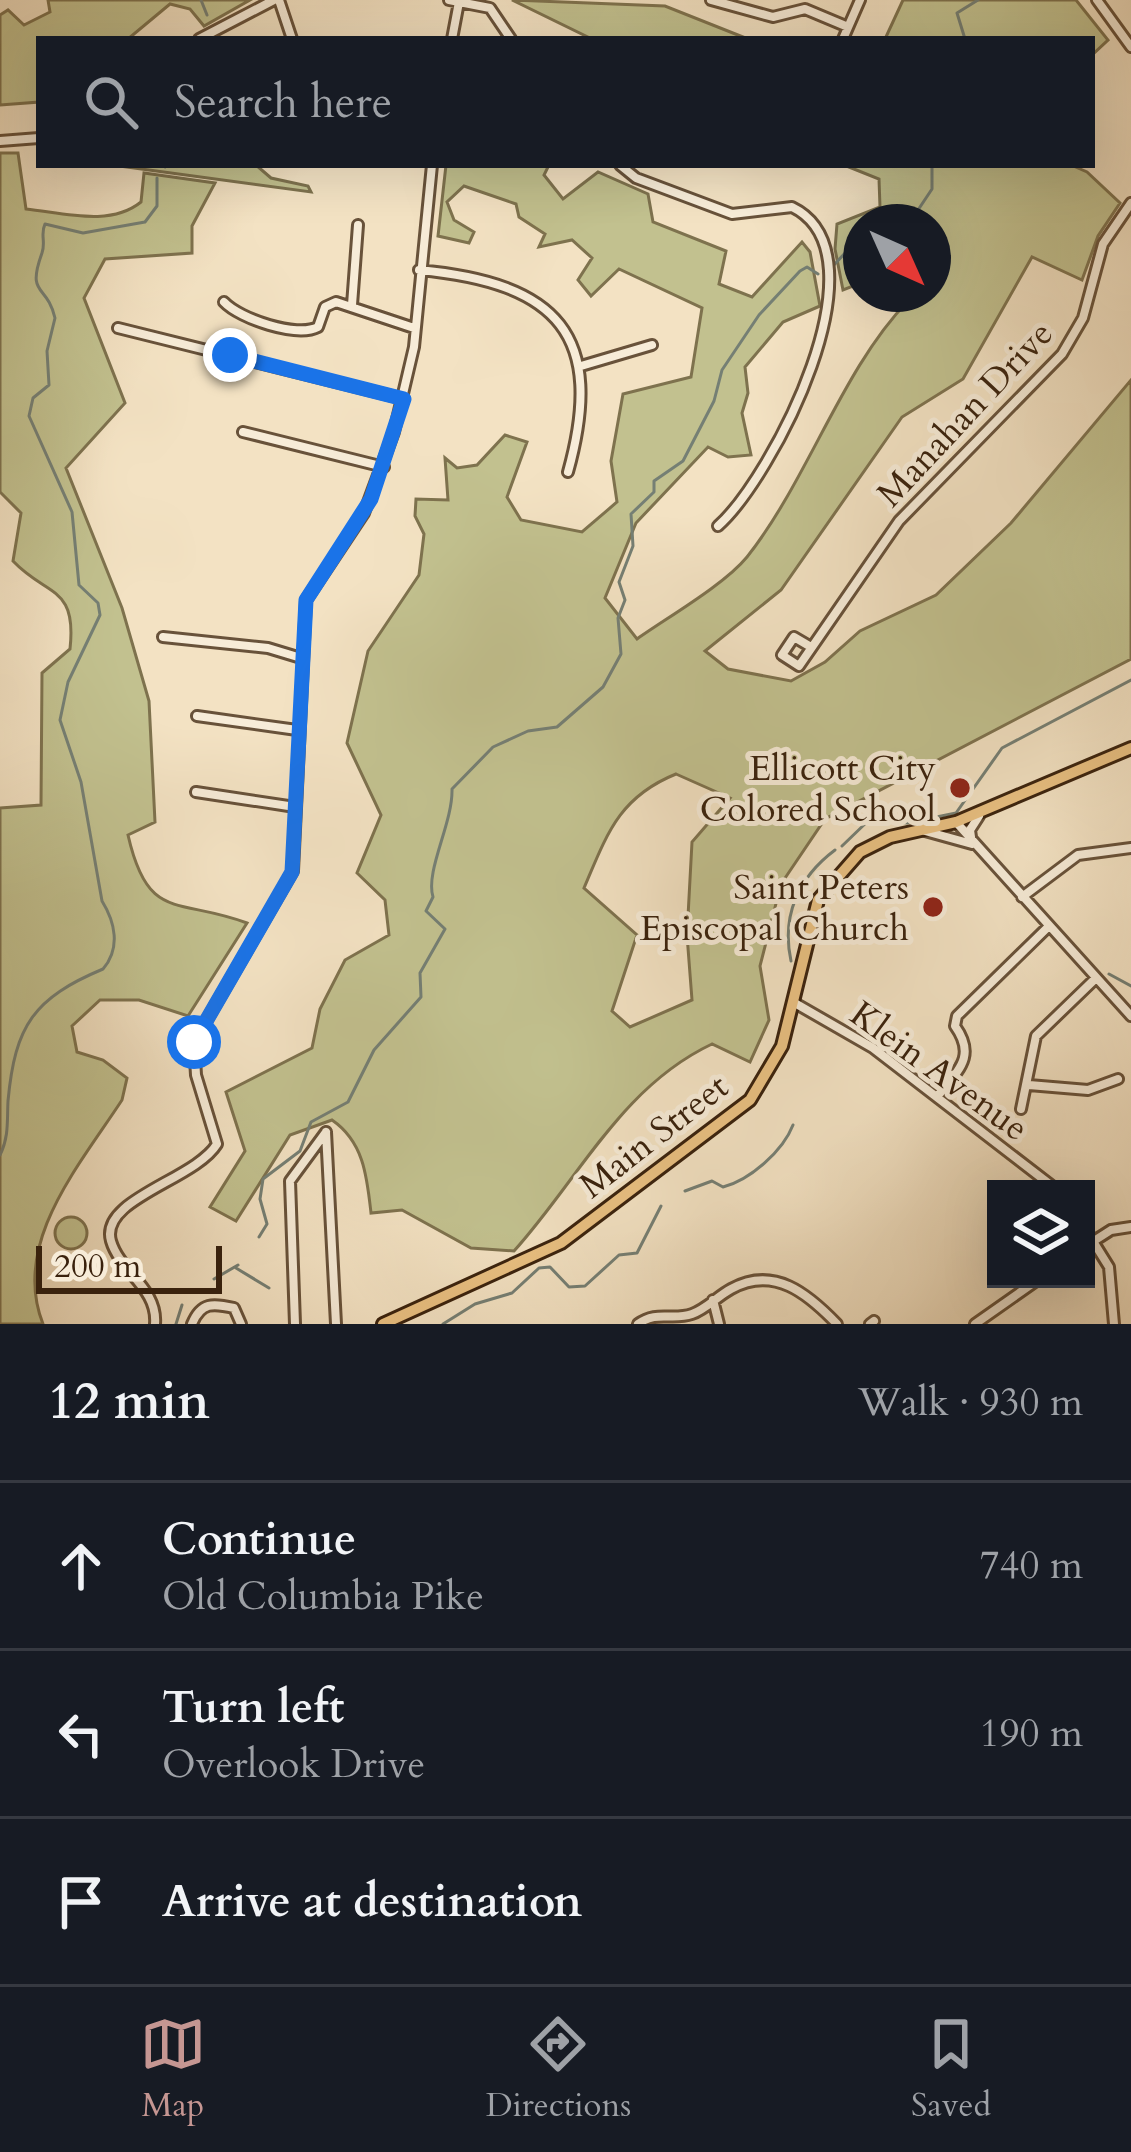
<!DOCTYPE html>
<meta charset="utf-8">
<style>
body{margin:0;font-family:Cardo,serif;background:#20242c;color:#f1f3f6}
.controls{position:absolute;right:36px;bottom:36px;display:grid;overflow:hidden;border-radius:0px;box-shadow:0 12px 48px #0002}
.controls button{width:108px;height:108px;display:grid;place-items:center;padding:0;border:0;border-bottom:3px solid #363941;background:#171b24;color:#f1f3f6;font:60px sans-serif}
.compass{position:absolute;left:843px;top:204px;width:108px;height:108px;border-radius:50%;background:#171b24;box-shadow:0 12px 48px #0002;rotate:135deg}
.scale{position:absolute;left:36px;bottom:30px;width:186px;box-sizing:border-box;padding-left:12px;border:6px solid #3a220d;border-top:0;font-size:33px;line-height:42px;white-space:nowrap;color:#3a220d;-webkit-text-stroke:9px #f7ecd8;paint-order:stroke}
.stop{position:absolute;width:36px;height:36px;margin:-27px;border:9px solid #1a73e8;border-radius:50%;background:#fff}
.stop.end{background:#1a73e8;border-color:#fff;box-shadow:0 3px 12px #0008}
.list{margin:0;padding:0;list-style:none}
h2{display:flex;justify-content:space-between;align-items:center;height:156px;margin:0;padding:0 48px;font-size:51px}
h2 small{font-size:39px;font-weight:400;color:#9ea1a6}
.list li{display:grid;grid-template-columns:78px 1fr auto;gap:36px;align-items:center;box-sizing:border-box;height:168px;padding:0 48px;border-top:3px solid #363941}
.list b{display:block;font-size:45px;white-space:nowrap}
.list p{margin:0;font-size:39px;white-space:nowrap;color:#9ea1a6}
.list em{font-size:39px;font-style:normal;color:#9ea1a6}
.icon{flex:none;width:66px;height:66px;fill:none;stroke:currentColor;stroke-width:2;stroke-linecap:round;stroke-linejoin:round}
.map{position:relative;flex:none;width:1131px;height:1324px;overflow:hidden}
.search{position:absolute;background:#171b24;box-shadow:0 12px 48px #0002;left:36px;right:36px;top:36px;height:132px;display:flex;align-items:center;gap:30px;box-sizing:border-box;padding:0 42px;border-radius:0px;color:#9ea1a6;font-size:45px}
.sheet{height:660px;background:#171b24}
nav{display:flex;justify-content:space-around;align-items:center;box-sizing:border-box;height:168px;border-top:3px solid #363941;background:#171b24;font-size:33px;color:#9ea1a6}
nav a{display:grid;justify-items:center;gap:6px}
nav .on{color:#c59692}
.map>svg:first-child{display:block}
.green{fill:#c2c18f;stroke:#7e724e;stroke-width:3;fill-rule:evenodd}
.lines{fill:none;stroke-linecap:round;stroke-linejoin:round}
.stream{stroke:#757f74;stroke-width:3}
.minor-casing{stroke:#68523a;stroke-width:14}
.major-casing{stroke:#3a220d;stroke-width:16}
.minor{stroke:#f7ecd8;stroke-width:8}
.major{stroke:#eac182;stroke-width:10}
.route{stroke:#1a73e8;stroke-width:15}
.poi-dot{fill:#8f2418;stroke:#f7ecd8;stroke-width:4.5}
.labels{text-anchor:middle;stroke-width:10;stroke-linejoin:round;paint-order:stroke}
.street-label{font-size:36px;fill:#3a220d;stroke:#f7ecd8}
.poi-label{font-size:36px;fill:#3a220d;stroke:#f7ecd8;text-anchor:end}
</style>
<div class="map">
<svg width="1131" height="1324" viewBox="0 0 1131 1324">
<rect width="100%" height="100%" fill="#f3e2c3"/>
<filter id="stains"><feTurbulence type="fractalNoise" baseFrequency=".00167" numOctaves="4"/><feColorMatrix values="0 0 0 0 .2 0 0 0 0 .09 0 0 0 0 .02 0 0 0 .5 -.17"/></filter>
<radialGradient id="worn" r=".72"><stop offset=".6" stop-color="#630" stop-opacity="0"/><stop offset="1" stop-color="#630" stop-opacity=".3"/></radialGradient>
<!-- green -->
<path class="green" d="M48 0H250L204 26 190 9 170 4 128 39H39V102L0 105V15L8 10 24 25 50 12Z
M512 0 665 6 748 39H592Z
M903 0H1076L1108 40 1092 55V39H885Z
M0 153H18L26 209C64 213 110 227 141 202L144 173 215 183 192 226V253L105 259 84 298 125 403 66 468 122 608 149 701 155 822 128 835C148 923 178 897 247 923L188 1016 139 1000H100L72 1026 77 1052 103 1060 127 1078 122 1100C79 1166 11 1243 43 1324H0V808L41 805 42 673 70 649C77 585 47 597 13 561L21 513 0 492Z
M112 165H256L271 178 308 186 311 192Z
M446 165H549L544 175 563 199 598 172 648 194 653 222 726 251 719 284 752 297 802 242 810 252 820 306 783 322 745 367 748 393 742 413 751 455 728 457 708 447 636 523 605 598 637 639C668 617 724 585 747 557 808 480 842 369 908 301L905 294H933V222H861V283L843 290 835 249 837 224 880 207 879 179 844 165H1071L1087 172 1120 203 1098 236 1082 280 1032 257 963 379 902 417 781 590 705 651 728 669 791 681 825 662 860 631 936 595 1011 523 1131 380V659L825 819 781 884 760 966 769 1020 750 1062 712 1044C621 1087 579 1179 514 1251L471 1248 402 1210 371 1213C367 1177 364 1142 332 1120L290 1135 236 1221 210 1207 245 1151 226 1092 312 1048 320 1009 345 960 389 935 385 900 357 873 381 815 347 743 368 651 419 575 424 534 415 516 416 499 448 500 445 458 457 468 477 465 505 435 527 442 507 497 521 520 582 532 617 502 611 461 623 394 691 377 702 308 619 269 591 296 578 280 592 258 572 240 539 247 545 234 519 217 516 204 464 186 447 202 454 220 474 232 469 243 438 236ZM676 774 730 798 692 842 687 935 692 1000 630 1027 612 1011 637 935 584 888C607 834 619 797 676 774Z
M55 1233a16 16 0 1 1 32 0a16 16 0 1 1-32 0Z"/>
<g class="lines">
<!-- stream -->
<path class="stream" d="M201 0 207 15
M965 39 957 13 978 0
M165 167 166 165
M910 222 932 189V165
M832 267 861 236
M842 846 869 820 907 823 956 813 1002 748 1131 680
M791 961C781 915 799 877 835 850
M1109 974 1131 986
M0 1155C9 1137 7 1121 8 1101 15 1025 34 998 103 969 121 948 115 922 102 901L81 782 60 720 68 682 100 615 98 603 79 585 72 512 29 416 33 398 49 385 47 351 55 318C47 283 26 297 42 253 46 242 40 234 45 224L83 233 145 222 157 206V178
M685 1191 712 1181 723 1187C750 1180 783 1151 793 1125
M259 1237 267 1224 260 1199 263 1179 300 1151 311 1122 348 1102 374 1050 421 997 420 973 445 929 426 911 433 897C425 871 453 823 452 789L493 747 528 731 557 727 603 687 621 654 618 618 625 600 619 582 633 546 631 514 654 492V481L683 461 714 401 722 370 759 315 800 271 807 267 818 274
M236 1268 269 1288
M214 1279 238 1265
M176 1324 182 1305
M443 1324 475 1304 512 1293 539 1268 550 1267 569 1287 585 1286 619 1255 637 1253 661 1206"/>
<!-- minor casing -->
<g class="minor-casing">
<path id="minor" d="M279 0 292 39
M449 0 490 8 511 39
M711 0 773 17 805 9 848 27
M1097 0 1131 47
M199 39 274 0
M452 39 459 2
M843 39 860 0
M0 141 39 138
M620 165 636 178 732 214 792 207C889 254 772 478 718 526
M419 270C558 283 606 335 568 472
M224 302C240 319 297 338 318 327L325 307 336 302 414 328
M352 305 358 225
M118 328 404 399
M581 366 652 345
M243 432 384 467
M163 637 268 648 301 658
M811 647 794 637 782 655 799 666 899 521 1062 354 1083 318 1103 244 1131 203
M197 716 297 730
M196 792 295 807
M956 822 1131 1016
M925 831 972 844 970 830 979 816
M1022 897 1078 855 1131 848
M793 1002 873 1048 1056 1189
M1029 1085 1088 1090 1118 1079
M937 1097C958 1070 977 1057 955 1026L957 1016 1048 927
M1021 1109 1036 1036 1096 978
M326 1132 336 1324
M1086 1230 1109 1267 1114 1324
M1086 1246 1111 1230 1131 1227
M713 1300 719 1324
M155 1324C158 1288 120 1272 111 1241 99 1199 195 1180 217 1144L196 1075 194 1042 293 871 306 600 364 513 394 432 414 347 432 165
M192 1324C201 1302 213 1303 234 1308L241 1324
M295 1324 290 1181 326 1132
M638 1324C657 1310 672 1321 692 1314 706 1309 718 1296 731 1289 774 1265 808 1294 837 1324
M870 1324 874 1321
M975 1324 1039 1279"/>
</g>
<!-- major casing -->
<g class="major-casing">
<path id="major" d="M383 1324 561 1243 750 1100 782 1046 818 900 860 852 890 837 956 822 1131 748"/>
</g>
<!-- minor -->
<use href="#minor" class="minor"/>
<!-- major -->
<use href="#major" class="major"/>
</g>
<g class="lines">
<!-- route -->
<path class="route" d="M194 1042 292 872 306 600 371 499 404 399 230 355"/>
</g>
<!-- markers -->
<g class="poi-dot">
<circle cx="960" cy="788" r="12"/>
<circle cx="933" cy="907" r="12"/>
</g>
<g class="labels">
<!-- street labels -->
<g class="street-label">
<text transform="translate(964 413) rotate(-47)" y="13">Manahan Drive</text>
<text transform="translate(940 1070) rotate(36)" y="13">Klein Avenue</text>
<text transform="translate(653 1135) rotate(-38)" y="13">Main Street</text>
</g>
<!-- poi labels -->
<g class="poi-label">
<text x="936" y="780">Ellicott City<tspan x="936" dy="41">Colored School</tspan></text>
<text x="909" y="899">Saint Peters<tspan x="909" dy="41">Episcopal Church</tspan></text>
</g>
</g>
<rect width="100%" height="100%" filter="url(#stains)"/>
<rect width="100%" height="100%" fill="url(#worn)"/>
</svg>
<div class="controls">
<button><svg class="icon" aria-label="layers" viewBox="0 0 24 24"><path d="M12 4l9 5-9 5-9-5zM3 14l9 5 9-5"/></svg></button>
</div>
<svg class="compass" viewBox="-18 -18 36 36"><path d="M0-13l5 13h-10z" fill="#e53935"/><path d="M0 13l5-13h-10z" fill="#9ea1a6"/></svg>
<div class="scale">200 m</div>
<div class="stop" style="left:194px;top:1042px"></div>
<div class="stop end" style="left:230px;top:355px"></div>
<div class="search"><svg class="icon" aria-label="search" viewBox="0 0 24 24"><circle cx="10" cy="10" r="6"/><path d="M15 15l6 6"/></svg>Search here</div>
</div>
<section class="sheet">
<h2>12 min<small>Walk · 930 m</small></h2>
<ul class="list">
<li><svg class="icon" aria-label="ahead" viewBox="0 0 24 24"><path d="M12 20V5M6 11l6-6 6 6"/></svg><div><b>Continue</b><p>Old Columbia Pike</p></div><em>740 m</em></li>
<li><svg class="icon" aria-label="left" viewBox="0 0 24 24"><path d="M17 20v-9H6M10 6l-5 5 5 5"/></svg><div><b>Turn left</b><p>Overlook Drive</p></div><em>190 m</em></li>
<li><svg class="icon" aria-label="arrive" viewBox="0 0 24 24"><path d="M6 21V4h12l-3 4 3 4H6"/></svg><div><b>Arrive at destination</b></div></li>
</ul>
</section>
<nav>
<a class="on"><svg class="icon" aria-label="map" viewBox="0 0 24 24"><path d="M3 6l6-2 6 2 6-2v14l-6 2-6-2-6 2zM9 4v14M15 6v14"/></svg>Map</a>
<a><svg class="icon" aria-label="directions" viewBox="0 0 24 24"><path d="M12 3l9 9-9 9-9-9zM9 14v-3h6M13 9l2 2-2 2"/></svg>Directions</a>
<a><svg class="icon" aria-label="saved" viewBox="0 0 24 24"><path d="M7 4h10v16l-5-4-5 4z"/></svg>Saved</a>
</nav>
